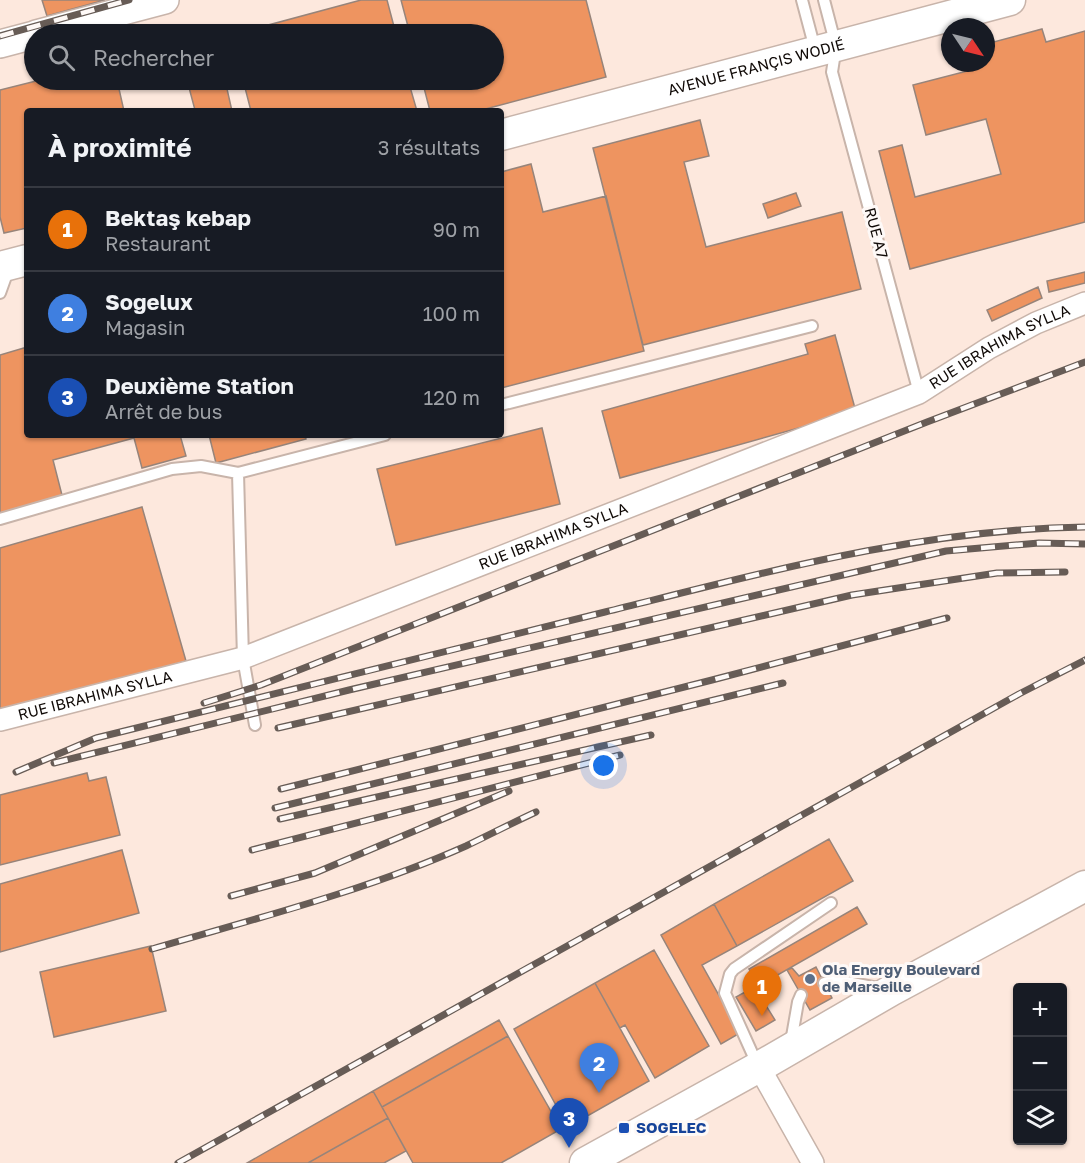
<!DOCTYPE html>
<html lang="fr">
<meta charset="utf-8">
<style>
body{margin:0;font-family:"Golos Text",sans-serif;background:#242831;color:#f1f3f6}
.controls{position:absolute;right:18px;bottom:18px;display:grid;overflow:hidden;border-radius:6px;box-shadow:0 2px 4px #0004}
.controls button{width:54px;height:54px;display:grid;place-items:center;padding:0;border:0;border-bottom:2px solid #363941;background:#171b24;color:#f1f3f6;font:30px sans-serif}
.compass{position:absolute;left:941px;top:18px;width:54px;height:54px;border-radius:50%;background:#171b24;box-shadow:0 2px 4px #0004;rotate:125deg}
.you{position:absolute;left:604px;top:766px;width:21px;height:21px;margin:-15px;border:4px solid #fff;border-radius:50%;background:#1a73e8;box-shadow:0 0 0 9px #1a73e833}
.badge{display:grid;place-items:center;width:39px;height:39px;border-radius:50%;background:#1a73e8;color:#fff;font-size:20px;font-weight:700}
.pin{position:absolute;translate:-50% -50px;filter:drop-shadow(0 2px 3px #0008)}
.pin::after{content:'';position:absolute;top:32px;width:21px;height:18px;background:inherit;clip-path:polygon(0 0,100% 0,50% 100%)}
.list{margin:0;padding:0;list-style:none}
h2{display:flex;justify-content:space-between;align-items:center;height:78px;margin:0;padding:0 24px;font-size:26px}
h2 small{font-size:20px;font-weight:400;color:#9ea1a6}
.list li{display:grid;grid-template-columns:39px 1fr auto;gap:18px;align-items:center;box-sizing:border-box;height:84px;padding:0 24px;border-top:2px solid #363941}
.list b{display:block;font-size:22px;white-space:nowrap}
.list p{margin:0;font-size:20px;white-space:nowrap;color:#9ea1a6}
.list em{font-size:20px;font-style:normal;color:#9ea1a6}
.icon{flex:none;width:33px;height:33px;fill:none;stroke:currentColor;stroke-width:2;stroke-linecap:round;stroke-linejoin:round}
.map{position:relative;flex:none;width:1085px;height:1163px;overflow:hidden}
.search{position:absolute;background:#171b24;box-shadow:0 2px 4px #0004;left:24px;top:24px;width:480px;height:66px;display:flex;align-items:center;gap:15px;box-sizing:border-box;padding:0 21px;border-radius:33px;color:#9ea1a6;font-size:22px}
.panel{position:absolute;background:#171b24;box-shadow:0 2px 4px #0004;left:24px;top:108px;width:480px;height:330px;border-radius:6px}
.map>svg:first-child{display:block}
.building{fill:#ee9460;stroke:#97847a;stroke-width:1.5}
.lines{fill:none;stroke-linecap:round;stroke-linejoin:round}
.service-casing{stroke:#c8b4aa;stroke-width:14}
.minor-casing{stroke:#c8b4aa;stroke-width:24}
.tertiary-casing{stroke:#c8b4aa;stroke-width:30}
.secondary-casing{stroke:#c8b4aa;stroke-width:33}
.service{stroke:#fff;stroke-width:10}
.minor{stroke:#fff;stroke-width:21}
.tertiary{stroke:#fff;stroke-width:27}
.secondary{stroke:#fff;stroke-width:30}
.rail-casing{stroke:#675c56;stroke-width:7}
.rail{stroke:#fef9f7;stroke-width:4.5;stroke-dasharray:14;stroke-linecap:butt}
.service-dot{fill:#5c6f8a;stroke:#fef9f7;stroke-width:2}
.transit-dot{fill:#1a4fb4;stroke:#fef9f7;stroke-width:2}
.labels{text-anchor:middle;stroke-width:6;stroke-linejoin:round;paint-order:stroke}
.street-label{font-size:15px;fill:#100a07;stroke:#fef9f7}
.service-label{font-size:15px;font-weight:bold;fill:#4e5e75;stroke:#fef9f7;text-anchor:start}
.transit-label{font-size:15px;font-weight:bold;fill:#164399;stroke:#fef9f7;text-anchor:start}
</style>
<div class="map">
<svg width="1085" height="1163" viewBox="0 0 1085 1163">
<rect width="100%" height="100%" fill="#fde8dd"/>
<!-- building -->
<path class="building" d="M42 0H105L47 16Z
M361 0H387L396 34H235Z
M401 0H586L606 77 478 111H430L422 80H494V34H410Z
M1042 29 1046 42 1085 31V222L910 269 879 151 902 145 915 197 1001 174 986 119 926 135 913 85 979 68 977 63H986V44Z
M40 80H117L124 111H27V228L4 233 0 217V90Z
M187 80H225L232 111H193L195 110Z
M243 80H408L417 111H251Z
M700 120 709 156 684 162 706 247 842 212 861 289 643 345 593 148Z
M531 164 543 212 606 196 644 351 501 388V172Z
M796 193 801 206 768 218 763 204Z
M1085 272V283L1049 292 1047 281Z
M1038 287 1042 298 992 321 987 310Z
M835 335 856 412 620 478 602 411 808 354 805 344Z
M27 347V435H180L186 456 142 468 134 438 53 460 63 499 0 517V355Z
M542 428 560 504 396 545 377 469Z
M209 435H305L306 439 216 463Z
M142 507 186 661 0 715V548Z
M87 773 89 781 106 777 120 835 0 865V795Z
M829 839 853 881 737 946 714 904Z
M122 850 139 913 0 952V884Z
M714 904 737 946 702 965 740 1033 721 1044 661 935Z
M857 907 867 924 760 985 749 969Z
M151 946 166 1011 54 1037 40 972Z
M654 950 709 1046 655 1078 625 1025 620 1028 595 983Z
M816 967 832 998 810 1010 787 970 792 968 799 976Z
M595 983 649 1081 568 1127 514 1029Z
M757 991 775 1020 756 1031 736 997 745 992 748 997Z
M499 1020 508 1036 382 1107 373 1091Z
M508 1036 561 1129 501 1163H413L382 1107Z
M373 1091 388 1118 308 1163H247Z
M388 1118 406 1151 384 1163H308Z"/>
<g class="lines">
<!-- service casing -->
<g class="service-casing">
<path id="service" d="M802 0 815 49
M824 0 836 46 832 72 919 393
M0 293 9 268
M501 405 812 326
M238 473 243 658 255 725
M0 519 172 469 201 466 238 473 385 435
M824 983 836 980 883 989
M791 1042 798 1002 801 995
M757 1064 725 993 730 974 734 969 831 903"/>
</g>
<!-- minor casing -->
<g class="minor-casing">
<g id="minor">
<path id="s1" d="M0 720 243 658 919 393 989 348 1036 323 1085 303"/>
<path d="M759 1067 813 1163"/>
</g>
</g>
<!-- tertiary casing -->
<g class="tertiary-casing">
<path id="tertiary" d="M36 34 165 0
M0 44 34 35"/>
</g>
<!-- secondary casing -->
<g class="secondary-casing">
<g id="secondary">
<path id="s2" d="M501 135 1010 0"/>
<path d="M0 267 27 260"/>
<path d="M585 1163 759 1067 892 990 1085 886"/>
</g>
</g>
<!-- service -->
<use href="#service" class="service"/>
<!-- minor -->
<use href="#minor" class="minor"/>
<!-- tertiary -->
<use href="#tertiary" class="tertiary"/>
<!-- secondary -->
<use href="#secondary" class="secondary"/>
<!-- rail casing -->
<g class="rail-casing">
<path id="rail" d="M0 36 129 0
M204 703 261 685 927 422 1085 362
M278 728 852 595 997 573 1065 572
M54 763 349 690 946 551 1039 543 1085 544
M16 772 96 738C266 696 436 654 605 612 763 573 921 529 1085 527
M281 789 712 680 947 618
M275 808 783 683
M280 819 651 735
M252 850 620 755
M231 896 315 873 509 791
M152 949C257 918 365 891 466 846 489 835 512 823 536 812
M178 1163 1019 694 1085 660"/>
</g>
<!-- rail -->
<use href="#rail" class="rail"/>
</g>
<!-- markers -->
<circle class="service-dot" cx="810" cy="979" r="6"/>
<rect class="transit-dot" x="618" y="1122" width="12" height="12" rx="3"/>
<g class="labels">
<!-- street labels -->
<g class="street-label">
<text dy="5" stroke="none"><textPath href="#s2" startOffset="264">AVENUE FRANÇIS WODIÉ</textPath></text>
<text transform="translate(876 233) rotate(75)" y="5">RUE A7</text>
<text dy="5" stroke="none"><textPath href="#s1" startOffset="1070">RUE IBRAHIMA SYLLA</textPath></text>
<text dy="5" stroke="none"><textPath href="#s1" startOffset="584">RUE IBRAHIMA SYLLA</textPath></text>
<text dy="5" stroke="none"><textPath href="#s1" startOffset="98">RUE IBRAHIMA SYLLA</textPath></text>
</g>
<!-- service labels -->
<g class="service-label">
<text x="822" y="975">Ola Energy Boulevard<tspan x="822" dy="17">de Marseille</tspan></text>
</g>
<!-- transit labels -->
<g class="transit-label">
<text x="636" y="1133">SOGELEC</text>
</g>
</g>
</svg>
<div class="controls">
<button>+</button>
<button>−</button>
<button><svg class="icon" aria-label="layers" viewBox="0 0 24 24"><path d="M12 4l9 5-9 5-9-5zM3 14l9 5 9-5"/></svg></button>
</div>
<svg class="compass" viewBox="-18 -18 36 36"><path d="M0-13l5 13h-10z" fill="#e53935"/><path d="M0 13l5-13h-10z" fill="#9ea1a6"/></svg>
<div class="you"></div>
<div class="pin badge" style="left:762px;top:1016px;background:#e8710a">1</div>
<div class="pin badge" style="left:599px;top:1093px;background:#3f7fe0">2</div>
<div class="pin badge" style="left:569px;top:1148px;background:#1a4fb4">3</div>
<div class="search"><svg class="icon" aria-label="search" viewBox="0 0 24 24"><circle cx="10" cy="10" r="6"/><path d="M15 15l6 6"/></svg>Rechercher</div>
<section class="panel">
<h2>À proximité<small>3 résultats</small></h2>
<ul class="list">
<li><span class="badge" style="background:#e8710a">1</span><div><b>Bektaş kebap</b><p>Restaurant</p></div><em>90 m</em></li>
<li><span class="badge" style="background:#3f7fe0">2</span><div><b>Sogelux</b><p>Magasin</p></div><em>100 m</em></li>
<li><span class="badge" style="background:#1a4fb4">3</span><div><b>Deuxième Station</b><p>Arrêt de bus</p></div><em>120 m</em></li>
</ul>
</section>
</div>
